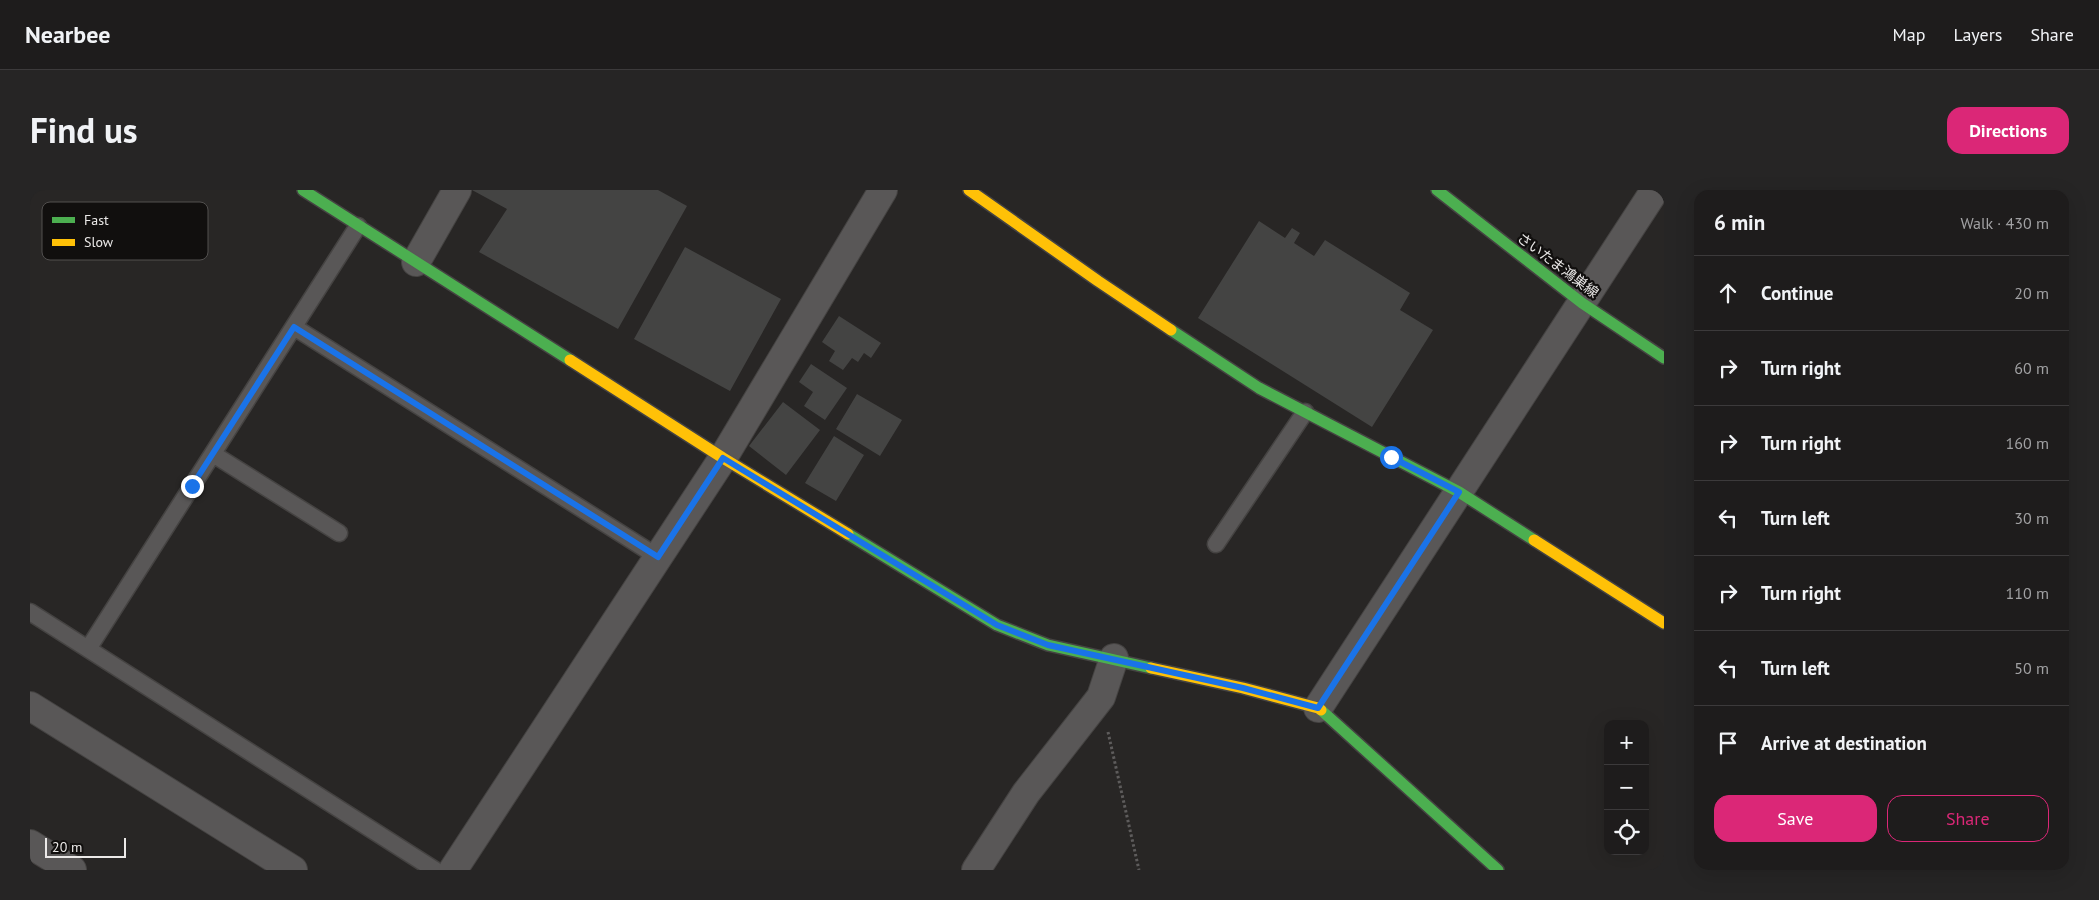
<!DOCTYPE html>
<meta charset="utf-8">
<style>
body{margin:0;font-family:"PT Sans","Noto Sans JP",sans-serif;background:#262525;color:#f1f3f6}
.controls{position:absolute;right:15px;bottom:15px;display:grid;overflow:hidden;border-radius:10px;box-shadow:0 5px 20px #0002}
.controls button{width:45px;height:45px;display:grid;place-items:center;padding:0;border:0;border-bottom:1px solid #3c3a3b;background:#1e1c1c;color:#f1f3f6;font:25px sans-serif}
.scale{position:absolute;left:15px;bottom:12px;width:81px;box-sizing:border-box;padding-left:5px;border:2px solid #ebe9e8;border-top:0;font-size:14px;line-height:18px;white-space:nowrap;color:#ebe9e8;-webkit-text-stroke:4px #110f0e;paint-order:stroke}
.stop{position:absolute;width:15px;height:15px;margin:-11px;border:4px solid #1a73e8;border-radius:50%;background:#fff}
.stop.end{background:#1a73e8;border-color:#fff;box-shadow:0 1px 5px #0008}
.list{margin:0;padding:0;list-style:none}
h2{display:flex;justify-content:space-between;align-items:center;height:65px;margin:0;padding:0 20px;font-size:21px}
h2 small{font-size:16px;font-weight:400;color:#a1a1a3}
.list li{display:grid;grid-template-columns:32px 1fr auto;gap:15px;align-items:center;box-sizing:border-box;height:75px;padding:0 20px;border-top:1px solid #3c3a3b}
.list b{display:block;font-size:19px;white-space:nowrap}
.list em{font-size:16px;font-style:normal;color:#a1a1a3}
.actions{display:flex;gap:10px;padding:15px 20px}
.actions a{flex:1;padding:11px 0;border:1px solid #db2777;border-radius:15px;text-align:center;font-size:18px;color:#db2777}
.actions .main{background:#db2777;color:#fff}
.icon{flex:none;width:28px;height:28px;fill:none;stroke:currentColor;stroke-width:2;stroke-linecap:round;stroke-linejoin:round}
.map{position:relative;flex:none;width:1634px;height:680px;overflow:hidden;border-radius:15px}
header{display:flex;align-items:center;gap:30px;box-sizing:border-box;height:70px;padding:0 25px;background:#1e1c1c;border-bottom:1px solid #3c3a3b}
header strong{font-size:24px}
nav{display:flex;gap:28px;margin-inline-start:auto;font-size:18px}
.intro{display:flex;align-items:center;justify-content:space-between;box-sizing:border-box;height:120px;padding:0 30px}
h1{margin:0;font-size:35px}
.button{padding:12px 22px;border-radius:15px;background:#db2777;color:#fff;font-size:18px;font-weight:700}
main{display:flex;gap:30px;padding:0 30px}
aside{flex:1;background:#1e1c1c;border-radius:15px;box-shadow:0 5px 20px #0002}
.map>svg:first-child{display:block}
.building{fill:#444443}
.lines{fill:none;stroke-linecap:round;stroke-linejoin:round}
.lane-casing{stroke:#454342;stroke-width:19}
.street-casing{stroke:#454342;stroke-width:30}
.fast-casing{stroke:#454342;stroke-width:14}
.slow-casing{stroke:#454342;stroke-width:14}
.path{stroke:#5e5c5c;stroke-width:3;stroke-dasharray:2.5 2.5;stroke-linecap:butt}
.lane{stroke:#595757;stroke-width:16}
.street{stroke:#595757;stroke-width:28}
.fast{stroke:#4caf50;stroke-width:11}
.slow{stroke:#ffc107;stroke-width:11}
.route{stroke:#1a73e8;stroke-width:6}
.labels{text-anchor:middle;stroke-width:4.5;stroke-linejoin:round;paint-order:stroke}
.street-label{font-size:14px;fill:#ebe9e8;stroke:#110f0e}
.key{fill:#110f0e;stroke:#52504f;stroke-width:1}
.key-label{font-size:14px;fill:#ebe9e8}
</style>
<header>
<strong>Nearbee</strong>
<nav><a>Map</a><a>Layers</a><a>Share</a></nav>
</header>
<div class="intro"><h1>Find us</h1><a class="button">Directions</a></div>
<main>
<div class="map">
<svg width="1634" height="680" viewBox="0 0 1634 680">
<rect width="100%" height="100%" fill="#282625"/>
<!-- building -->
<path class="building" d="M442 0H628L657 16 588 139 449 62 477 19Z
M1229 31 1255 48 1262 38 1270 43 1264 53 1284 66 1295 50 1380 103 1370 120 1403 140 1342 237 1168 128Z
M655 57 751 109 700 201 604 149Z
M809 126 851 153 841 168 834 163 828 172 822 168 813 180 799 171 805 161 792 152Z
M781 174 817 198 795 230 774 216 783 202 769 192Z
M827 204 872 230 850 266 806 239Z
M753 212 790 240 756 285 719 256Z
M804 246 834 265 806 311 775 293Z"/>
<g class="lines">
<!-- lane casing -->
<g class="lane-casing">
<path id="lane" d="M264 137 628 367
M183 264 309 343
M1186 354 1275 222
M0 422 405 680
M58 459 328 36"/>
</g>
<!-- street casing -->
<g class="street-casing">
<path id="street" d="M386 72 427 0
M0 516 263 680
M1288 518 1625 0
M0 654 42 680
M423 680 693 268 853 0
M946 680 996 603 1071 507 1084 468"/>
</g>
<!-- fast casing -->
<g class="fast-casing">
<path id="fast" d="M273 0 540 170
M1407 0 1552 113 1634 168
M1141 140 1229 198 1429 302 1504 350
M818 344 967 435 1018 455 1121 478
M1291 520 1468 680"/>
</g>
<!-- slow casing -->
<g class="slow-casing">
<path id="slow" d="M939 0 1068 91 1141 140
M540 170 693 268 818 344
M1504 350 1634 433
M1121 478 1213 498 1288 518 1291 520"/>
</g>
<!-- path -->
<path class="path" d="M1078 542 1109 680"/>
<!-- lane -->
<use href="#lane" class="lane"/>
<!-- street -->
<use href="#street" class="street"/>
<!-- fast -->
<use href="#fast" class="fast"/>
<!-- slow -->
<use href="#slow" class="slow"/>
</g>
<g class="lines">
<!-- route -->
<path class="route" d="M162 296 264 137 628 367 693 268 967 435 1018 455 1213 498 1288 518 1429 302 1361 267"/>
</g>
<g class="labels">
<!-- street labels -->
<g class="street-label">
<text transform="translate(1528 75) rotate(37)" y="5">さいたま鴻巣線</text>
</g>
</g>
<!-- legend -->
<rect x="12" y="12" width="166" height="58" rx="8" class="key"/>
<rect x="22" y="27" width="23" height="6" fill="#4caf50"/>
<rect x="22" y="49" width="23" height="7" fill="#ffc107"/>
<g class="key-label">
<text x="54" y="35">Fast</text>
<text x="54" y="57">Slow</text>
</g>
</svg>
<div class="controls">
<button>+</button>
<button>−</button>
<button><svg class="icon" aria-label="locate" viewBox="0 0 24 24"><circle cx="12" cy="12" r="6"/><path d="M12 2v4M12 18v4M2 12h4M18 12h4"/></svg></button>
</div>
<div class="scale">20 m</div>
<div class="stop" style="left:1361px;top:267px"></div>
<div class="stop end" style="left:162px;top:296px"></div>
</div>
<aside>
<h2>6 min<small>Walk · 430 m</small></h2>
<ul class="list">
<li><svg class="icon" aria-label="ahead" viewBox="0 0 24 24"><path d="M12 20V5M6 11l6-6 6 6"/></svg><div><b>Continue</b></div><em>20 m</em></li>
<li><svg class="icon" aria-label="right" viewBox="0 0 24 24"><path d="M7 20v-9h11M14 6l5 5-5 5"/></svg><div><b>Turn right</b></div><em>60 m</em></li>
<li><svg class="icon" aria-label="right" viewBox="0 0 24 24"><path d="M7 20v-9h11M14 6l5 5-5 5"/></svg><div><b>Turn right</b></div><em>160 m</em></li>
<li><svg class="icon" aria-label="left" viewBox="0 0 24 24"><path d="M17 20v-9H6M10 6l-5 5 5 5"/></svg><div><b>Turn left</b></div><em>30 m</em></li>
<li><svg class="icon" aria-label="right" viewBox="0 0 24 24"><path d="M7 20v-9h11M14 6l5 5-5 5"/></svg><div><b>Turn right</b></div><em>110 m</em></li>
<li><svg class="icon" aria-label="left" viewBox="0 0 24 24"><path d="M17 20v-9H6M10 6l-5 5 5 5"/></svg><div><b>Turn left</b></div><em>50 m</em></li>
<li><svg class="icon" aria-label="arrive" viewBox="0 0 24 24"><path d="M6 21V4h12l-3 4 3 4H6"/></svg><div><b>Arrive at destination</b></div></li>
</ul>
<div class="actions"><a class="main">Save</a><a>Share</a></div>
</aside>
</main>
